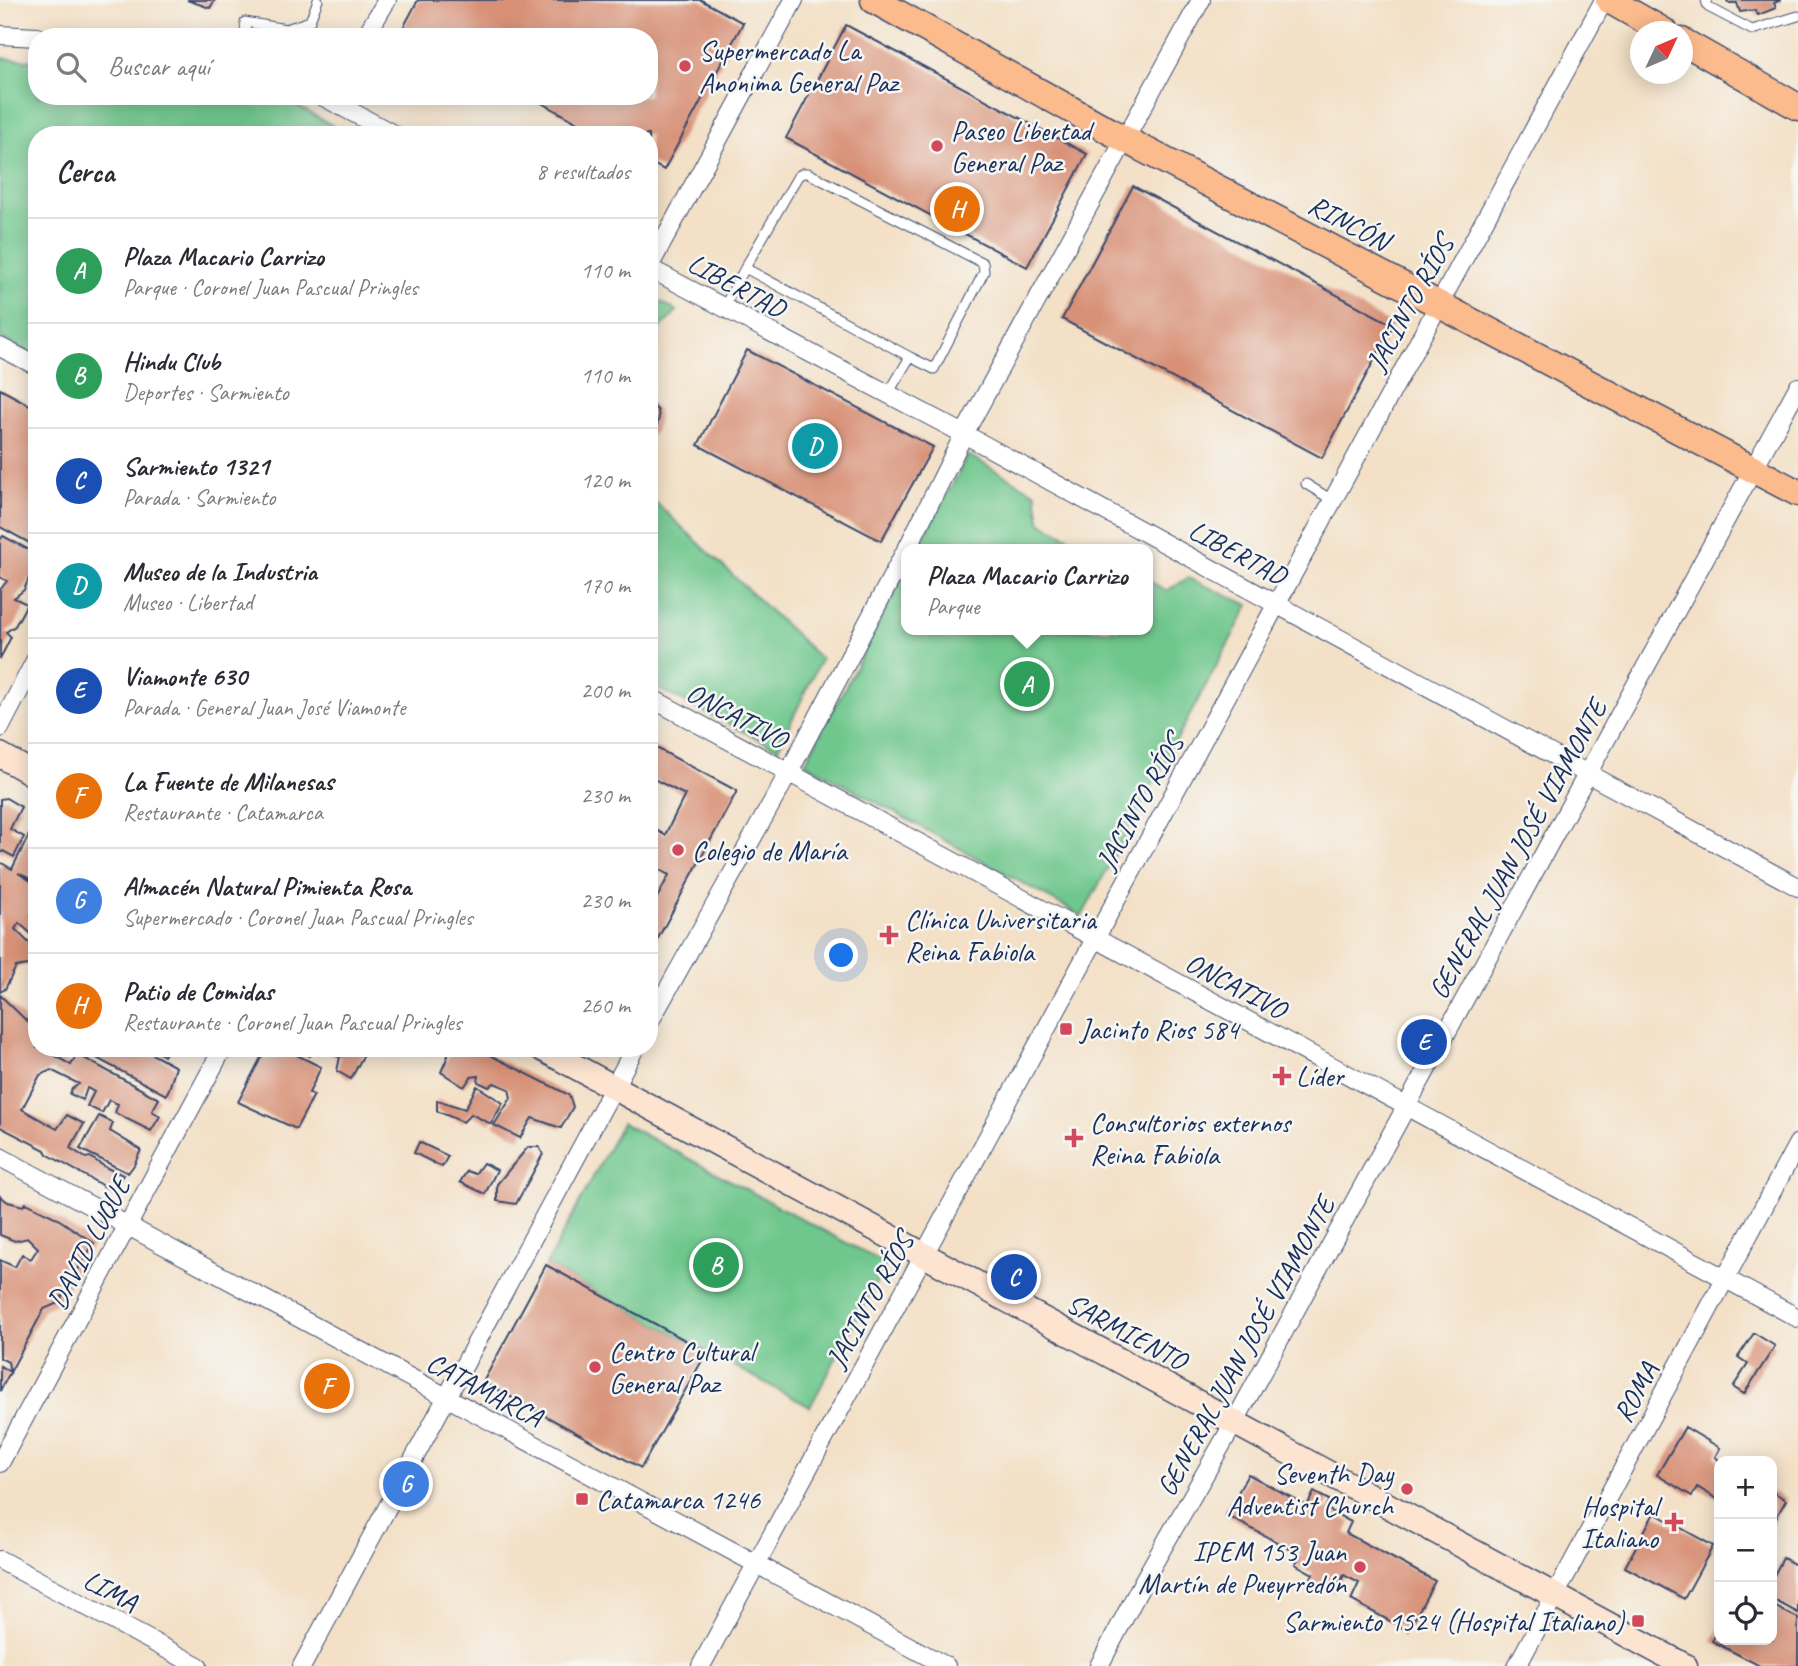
<!DOCTYPE html>
<html lang="es">
<meta charset="utf-8">
<style>
body{margin:0;font-family:Caveat,sans-serif;background:#f7f7f7;color:#2b2b33}
.controls{position:absolute;right:21px;bottom:21px;display:grid;overflow:hidden;border-radius:14px;box-shadow:0 4px 18px #0003}
.controls button{width:63px;height:63px;display:grid;place-items:center;padding:0;border:0;border-bottom:2px solid #e1e1e2;background:#fff;color:#2b2b33;font:35px sans-serif}
.compass{position:absolute;left:1630px;top:21px;width:63px;height:63px;border-radius:50%;background:#fff;box-shadow:0 4px 18px #0003;rotate:46deg}
.you{position:absolute;left:842px;top:956px;width:24px;height:24px;margin:-18px;border:5px solid #fff;border-radius:50%;background:#1a73e8;box-shadow:0 0 0 10px #1a73e833}
.badge{display:grid;place-items:center;width:46px;height:46px;border-radius:50%;background:#d1495b;color:#fff;font-size:23px;font-weight:700}
.pin{position:absolute;translate:-50% -50%;border:4px solid #fff;box-shadow:0 2px 7px #0006}
.popup{position:absolute;left:901px;top:544px;width:252px;height:91px;box-sizing:border-box;display:grid;place-content:center;border-radius:14px;background:#fff;filter:drop-shadow(0 2px 5px #0005);font-size:23px;white-space:nowrap;color:#7c7c81}
.popup b{font-size:26px;color:#2b2b33}
.popup::after{content:'';position:absolute;left:50%;top:100%;margin-left:-14px;border:14px solid transparent;border-top-color:#fff}
.list{margin:0;padding:0;list-style:none}
h2{display:flex;justify-content:space-between;align-items:center;height:91px;margin:0;padding:0 28px;font-size:30px}
h2 small{font-size:23px;font-weight:400;color:#7c7c81}
.list li{display:grid;grid-template-columns:46px 1fr auto;gap:21px;align-items:center;box-sizing:border-box;height:105px;padding:0 28px;border-top:2px solid #e1e1e2}
.list b{display:block;font-size:26px;white-space:nowrap}
.list p{margin:0;font-size:23px;white-space:nowrap;color:#7c7c81}
.list em{font-size:23px;font-style:normal;color:#7c7c81}
.icon{flex:none;width:38px;height:38px;fill:none;stroke:currentColor;stroke-width:2;stroke-linecap:round;stroke-linejoin:round}
.map{position:relative;flex:none;width:1798px;height:1666px;overflow:hidden}
.search{position:absolute;background:#fff;box-shadow:0 4px 18px #0003;left:28px;top:28px;width:630px;height:77px;display:flex;align-items:center;gap:18px;box-sizing:border-box;padding:0 24px;border-radius:28px;color:#7c7c81;font-size:26px}
.panel{position:absolute;background:#fff;box-shadow:0 4px 18px #0003;left:28px;top:126px;width:630px;height:931px;border-radius:28px}
.map>svg:first-child{display:block}
.green{fill:#70c78d;stroke:#467b76;stroke-width:2}
.building{fill:#d89177}
.lines{fill:none;stroke-linecap:round;stroke-linejoin:round}
.lane-casing{stroke:#3b4a6e;stroke-width:11}
.street-casing{stroke:#3b4a6e;stroke-width:20}
.secondary-casing{stroke:#3b4a6e;stroke-width:27}
.primary-casing{stroke:#3b4a6e;stroke-width:29}
.lane{stroke:#fff;stroke-width:9}
.street{stroke:#fff;stroke-width:18}
.secondary{stroke:#fde4d1;stroke-width:24}
.primary{stroke:#fbbb8d;stroke-width:26}
.poi-dot{fill:#d1495b;stroke:#f6f6f2;stroke-width:2.5}
.labels{text-anchor:middle;stroke-width:5;stroke-linejoin:round;paint-order:stroke}
.poi-label{font-size:28px;fill:#1b2f5e;stroke:#f6f6f2;text-anchor:start}
.street-label{font-size:28px;fill:#1b2f5e;stroke:#f6f6f2}
</style>
<div class="map">
<svg width="1798" height="1666" viewBox="0 0 1798 1666">
<rect width="100%" height="100%" fill="#f6f6f2"/>
<filter id="ink" filterUnits="userSpaceOnUse"><feTurbulence type="fractalNoise" baseFrequency=".0143" numOctaves="2"/><feDisplacementMap in="SourceGraphic" scale="14" xChannelSelector="R" yChannelSelector="G"/><feConvolveMatrix kernelMatrix="1 2 1 2 8 2 1 2 1" color-interpolation-filters="sRGB"/></filter>
<filter id="wash" filterUnits="userSpaceOnUse"><feTurbulence type="fractalNoise" baseFrequency=".00686" numOctaves="4" result="noise"/><feDisplacementMap in="SourceGraphic" scale="28" xChannelSelector="R" yChannelSelector="G"/><feGaussianBlur stdDeviation="1.57" result="paint"/><feColorMatrix in="noise" values="0 0 0 0 0 0 0 0 0 0 0 0 0 0 0 0 0 1.4 0 .05"/><feComposite in="paint" operator="in"/></filter>
<g filter="url(#wash)">
<rect width="100%" height="100%" fill="#f3e0c6"/>
<!-- green -->
<path class="green" d="M0 58 37 61V96H279L350 135H37V357L0 337Z
M649 296 677 311 649 340Z
M968 455 1036 493 1040 522 1090 549H918Z
M649 496 821 659 778 749 649 684Z
M906 572V630H1148V580L1166 591 1188 578 1249 605 1082 916 805 763Z
M622 1123 886 1264 810 1407 546 1265Z"/>
<g id="blocks">
<!-- building -->
<path class="building" d="M187 0H215L210 8Z
M418 0H701L743 23 664 170 649 162V135H600L529 96H649V37H420L403 28Z
M1727 0H1781L1774 3 1776 8 1758 15 1755 10 1740 12 1737 3H1728Z
M846 25 1087 154 1027 267 786 138Z
M1133 186 1393 325 1322 458 1062 319Z
M747 350 933 447 881 541 698 445Z
M0 389 37 409V547L0 527Z
M649 401 658 411 659 418 655 432 649 438Z
M3 536 37 554V582L29 578 24 590 14 598 27 604 15 626 6 632 11 637 0 659V590L7 581 0 577V540Z
M649 744 737 791 649 955V935L654 926 649 924V913L669 875 649 864V826L665 835 685 795 654 779 649 788Z
M6 798 21 807 10 829 24 837 14 857 3 851 0 854V799Z
M37 819V882L18 873 37 885V906L31 916 37 922V939L19 923 15 929 34 948 37 955V980L28 975 32 969 27 965 16 967 5 989 0 992V862L12 869Z
M0 995 37 1031V1048H42L71 1065 77 1054 159 1099 152 1111 160 1116 151 1131 115 1113 118 1104 109 1100 102 1113 87 1106 94 1092 87 1088 83 1100 70 1094 72 1089 79 1084 51 1070 40 1075 22 1109 57 1129 67 1115 84 1124 70 1148 86 1158 90 1157 107 1168 123 1175 112 1191 47 1154 45 1150 0 1127Z
M86 1048H141L176 1067 169 1089 166 1095 85 1052Z
M151 1048H169L164 1056Z
M266 1048H283L321 1067 309 1093 314 1095 296 1129 238 1102Z
M296 1048H313L310 1056Z
M334 1048H382L380 1053 364 1054 351 1079 337 1071 340 1057 331 1054Z
M447 1048H476L569 1095 573 1107 561 1128 532 1118 520 1138 494 1125 511 1098 509 1089 494 1083 489 1087 478 1082 479 1076 471 1077 464 1087 441 1072 448 1056Z
M477 1086 503 1103 491 1124 471 1114 463 1122 437 1111V1100L465 1109Z
M99 1116 113 1123 110 1131 141 1150 134 1165 128 1173 80 1149Z
M419 1142 448 1156 442 1167 414 1153Z
M528 1147H539L543 1154 516 1204 497 1201V1184Z
M483 1163 497 1170 485 1194 460 1182 467 1171 475 1174Z
M0 1196 8 1202 23 1206 26 1203 55 1217 94 1243 58 1303 44 1309 0 1391V1366L10 1372 8 1362 0 1358V1260L15 1267 22 1254 31 1259 38 1248 28 1238 15 1241 0 1235Z
M546 1265 707 1352 641 1468 483 1382Z
M1754 1333 1775 1346 1744 1394 1733 1387 1748 1364 1738 1357Z
M1685 1427 1720 1448 1715 1457 1719 1460V1500L1697 1487 1692 1496 1657 1475Z
M1248 1474 1307 1506 1314 1492 1329 1500 1325 1508 1351 1522 1346 1533 1435 1581 1408 1631 1351 1600 1359 1583 1344 1575 1334 1593 1310 1580 1313 1574 1295 1564 1301 1555 1226 1515Z
M1772 1491 1786 1500 1772 1525Z
M1654 1513 1713 1546 1684 1599 1625 1567Z
M1783 1558 1798 1566V1613L1772 1599V1579Z
M1772 1605 1798 1618V1666H1760L1712 1641 1719 1628V1640H1772Z"/>
</g>
</g>
<g filter="url(#ink)">
<use href="#blocks" fill-opacity="0" stroke="#3b4a6e" stroke-width="2"/>
<g class="lines">
<!-- lane casing -->
<g class="lane-casing">
<path id="lane" d="M1706 0 1708 7 1752 30 1798 16
M246 37 245 22 286 29 310 21 318 0
M745 268 798 176 803 173H808L983 263 984 272 934 369 910 357
M724 307 745 268 910 357 888 394
M1306 484 1332 500"/>
</g>
<!-- street casing -->
<g class="street-casing">
<path id="street" d="M0 35 37 37
M365 37 387 0
M322 96 395 135
M649 267 794 0
M649 268 964 434 1588 774 1798 887
M0 347 37 366
M907 549 964 434 1201 0
M649 697 1798 1318
M0 728 37 657
M649 1023 789 772 906 550
M0 1157 946 1666
M0 1463 223 1048
M0 1560 198 1666
M302 1666 635 1048
M701 1666 1604 0
M1099 1666 1144 1580 1234 1423 1798 387
M1517 1666 1798 1143"/>
</g>
<!-- secondary casing -->
<g class="secondary-casing">
<path id="secondary" d="M0 755 37 776
M541 1048 1685 1666"/>
</g>
<!-- primary casing -->
<g class="primary-casing">
<path id="primary" d="M874 0 1124 139 1798 493
M1609 0 1665 32
M1682 41 1798 107"/>
</g>
<!-- lane -->
<use href="#lane" class="lane"/>
<!-- street -->
<use href="#street" class="street"/>
<!-- secondary -->
<use href="#secondary" class="secondary"/>
<!-- primary -->
<use href="#primary" class="primary"/>
</g>
</g>
<!-- markers -->
<g class="poi-dot">
<circle cx="685" cy="66" r="7"/>
<circle cx="937" cy="146" r="7"/>
<circle cx="678" cy="850" r="7"/>
<path d="M885.5 924.5h7v7h7v7h-7v7h-7v-7h-7v-7h7z"/>
<rect x="1059" y="1022" width="14" height="14" rx="3.5"/>
<path d="M1278.5 1065.5h7v7h7v7h-7v7h-7v-7h-7v-7h7z"/>
<path d="M1070.5 1127.5h7v7h7v7h-7v7h-7v-7h-7v-7h7z"/>
<circle cx="595" cy="1367" r="7"/>
<circle cx="1407" cy="1489" r="7"/>
<rect x="575" y="1492" width="14" height="14" rx="3.5"/>
<path d="M1670.5 1511.5h7v7h7v7h-7v7h-7v-7h-7v-7h7z"/>
<circle cx="1360" cy="1567" r="7"/>
<rect x="1631" y="1614" width="14" height="14" rx="3.5"/>
</g>
<g class="labels">
<!-- poi labels -->
<g class="poi-label">
<text x="699" y="60">Supermercado La<tspan x="699" dy="32">Anonima General Paz</tspan></text>
<text x="951" y="140">Paseo Libertad<tspan x="951" dy="32">General Paz</tspan></text>
<text x="692" y="860">Colegio de María</text>
<text x="905" y="929">Clínica Universitaria<tspan x="905" dy="32">Reina Fabiola</tspan></text>
<text x="1080" y="1039">Jacinto Rios 584</text>
<text x="1296" y="1086">Líder</text>
<text x="1090" y="1132">Consultorios externos<tspan x="1090" dy="32">Reina Fabiola</tspan></text>
<text x="609" y="1361">Centro Cultural<tspan x="609" dy="32">General Paz</tspan></text>
<text x="1393" y="1483" text-anchor="end">Seventh Day<tspan x="1393" dy="32">Adventist Church</tspan></text>
<text x="596" y="1509">Catamarca 1246</text>
<text x="1658" y="1516" text-anchor="end">Hospital<tspan x="1658" dy="32">Italiano</tspan></text>
<text x="1346" y="1561" text-anchor="end">IPEM 153 Juan<tspan x="1346" dy="32">Martín de Pueyrredón</tspan></text>
<text x="1624" y="1631" text-anchor="end">Sarmiento 1524 (Hospital Italiano)</text>
</g>
<!-- street labels -->
<g class="street-label">
<text transform="translate(1349 222) rotate(28)" y="10">RINCÓN</text>
<text transform="translate(737 285) rotate(28)" y="10">LIBERTAD</text>
<text transform="translate(1409 303) rotate(-61)" y="10">JACINTO RÍOS</text>
<text transform="translate(1238 552) rotate(28)" y="10">LIBERTAD</text>
<text transform="translate(737 715) rotate(28)" y="10">ONCATIVO</text>
<text transform="translate(1139 802) rotate(-61)" y="10">JACINTO RÍOS</text>
<text transform="translate(1517 849) rotate(-61)" y="10">GENERAL JUAN JOSÉ VIAMONTE</text>
<text transform="translate(1236 985) rotate(28)" y="10">ONCATIVO</text>
<text transform="translate(88 1243) rotate(-62)" y="10">DAVID LUQUE</text>
<text transform="translate(869 1300) rotate(-61)" y="10">JACINTO RÍOS</text>
<text transform="translate(1127 1331) rotate(28)" y="10">SARMIENTO</text>
<text transform="translate(1245 1346) rotate(-61)" y="10">GENERAL JUAN JOSÉ VIAMONTE</text>
<text transform="translate(485 1389) rotate(28)" y="10">CATAMARCA</text>
<text transform="translate(1635 1392) rotate(-62)" y="10">ROMA</text>
<text transform="translate(111 1590) rotate(28)" y="10">LIMA</text>
</g>
</g>
</svg>
<div class="controls">
<button>+</button>
<button>−</button>
<button><svg class="icon" aria-label="locate" viewBox="0 0 24 24"><circle cx="12" cy="12" r="6"/><path d="M12 2v4M12 18v4M2 12h4M18 12h4"/></svg></button>
</div>
<svg class="compass" viewBox="-18 -18 36 36"><path d="M0-13l5 13h-10z" fill="#e53935"/><path d="M0 13l5-13h-10z" fill="#7c7c81"/></svg>
<div class="you"></div>
<div class="pin badge" style="left:1027px;top:684px;background:#2e9e5b">A</div>
<div class="popup"><b>Plaza Macario Carrizo</b>Parque</div>
<div class="pin badge" style="left:716px;top:1265px;background:#2e9e5b">B</div>
<div class="pin badge" style="left:1014px;top:1277px;background:#1a4fb4">C</div>
<div class="pin badge" style="left:815px;top:446px;background:#0f9aa8">D</div>
<div class="pin badge" style="left:1424px;top:1042px;background:#1a4fb4">E</div>
<div class="pin badge" style="left:327px;top:1386px;background:#e8710a">F</div>
<div class="pin badge" style="left:406px;top:1484px;background:#3f7fe0">G</div>
<div class="pin badge" style="left:957px;top:209px;background:#e8710a">H</div>
<div class="search"><svg class="icon" aria-label="search" viewBox="0 0 24 24"><circle cx="10" cy="10" r="6"/><path d="M15 15l6 6"/></svg>Buscar aquí</div>
<section class="panel">
<h2>Cerca<small>8 resultados</small></h2>
<ul class="list">
<li><span class="badge" style="background:#2e9e5b">A</span><div><b>Plaza Macario Carrizo</b><p>Parque · Coronel Juan Pascual Pringles</p></div><em>110 m</em></li>
<li><span class="badge" style="background:#2e9e5b">B</span><div><b>Hindu Club</b><p>Deportes · Sarmiento</p></div><em>110 m</em></li>
<li><span class="badge" style="background:#1a4fb4">C</span><div><b>Sarmiento 1321</b><p>Parada · Sarmiento</p></div><em>120 m</em></li>
<li><span class="badge" style="background:#0f9aa8">D</span><div><b>Museo de la Industria</b><p>Museo · Libertad</p></div><em>170 m</em></li>
<li><span class="badge" style="background:#1a4fb4">E</span><div><b>Viamonte 630</b><p>Parada · General Juan José Viamonte</p></div><em>200 m</em></li>
<li><span class="badge" style="background:#e8710a">F</span><div><b>La Fuente de Milanesas</b><p>Restaurante · Catamarca</p></div><em>230 m</em></li>
<li><span class="badge" style="background:#3f7fe0">G</span><div><b>Almacén Natural Pimienta Rosa</b><p>Supermercado · Coronel Juan Pascual Pringles</p></div><em>230 m</em></li>
<li><span class="badge" style="background:#e8710a">H</span><div><b>Patio de Comidas</b><p>Restaurante · Coronel Juan Pascual Pringles</p></div><em>260 m</em></li>
</ul>
</section>
</div>
